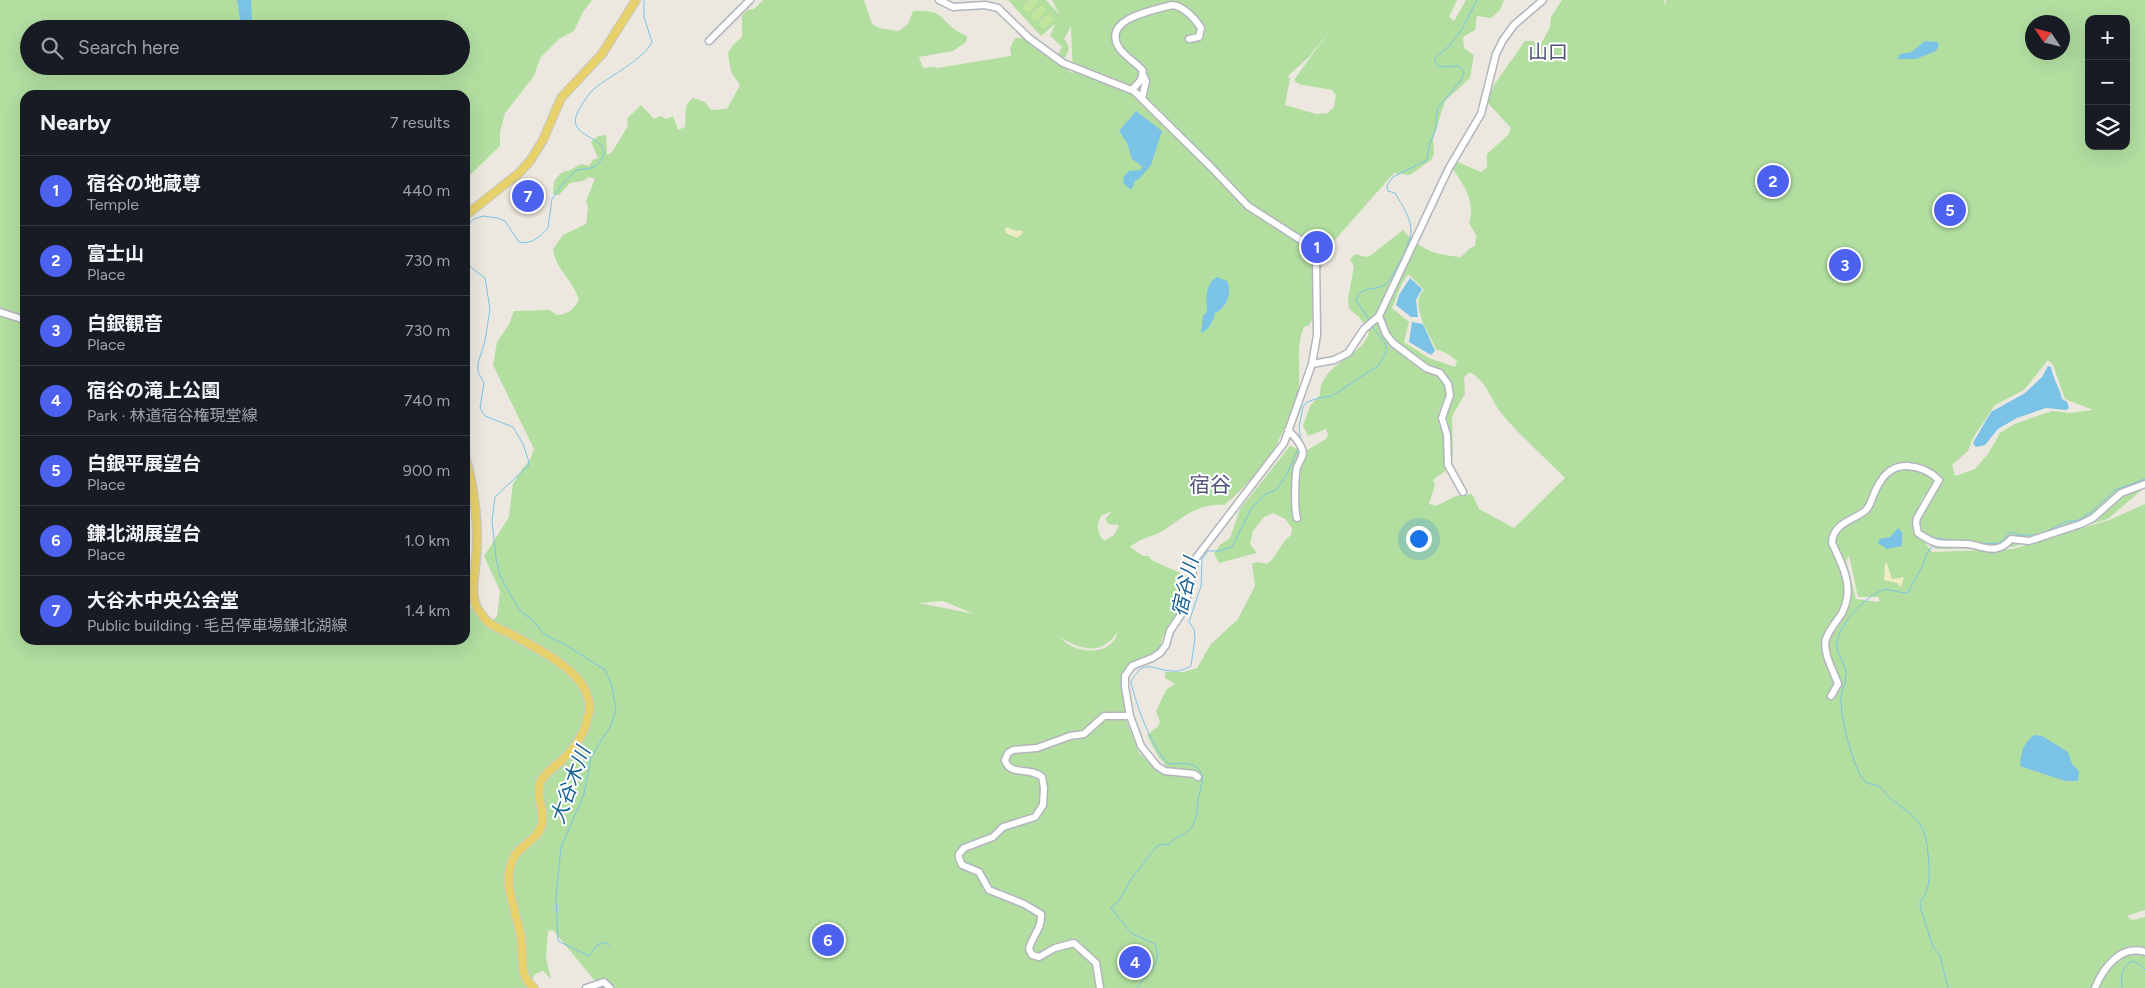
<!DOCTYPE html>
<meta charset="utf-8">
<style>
body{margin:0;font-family:Figtree,"Noto Sans JP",sans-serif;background:#20242c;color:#f1f3f6}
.controls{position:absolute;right:15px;top:15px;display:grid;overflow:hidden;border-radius:10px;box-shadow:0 5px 20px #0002}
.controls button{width:45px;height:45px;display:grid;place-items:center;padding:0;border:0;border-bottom:1px solid #363941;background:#171b24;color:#f1f3f6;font:25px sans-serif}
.compass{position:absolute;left:2025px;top:15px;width:45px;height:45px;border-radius:50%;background:#171b24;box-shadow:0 5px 20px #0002;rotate:305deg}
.you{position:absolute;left:1418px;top:538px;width:18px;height:18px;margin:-12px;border:4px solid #fff;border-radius:50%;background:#1a73e8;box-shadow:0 0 0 8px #1a73e833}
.badge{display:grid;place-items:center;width:32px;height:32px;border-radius:50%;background:#4c61ed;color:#fff;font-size:16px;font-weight:700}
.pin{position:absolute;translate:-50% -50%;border:2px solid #fff;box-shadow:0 1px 5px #0006}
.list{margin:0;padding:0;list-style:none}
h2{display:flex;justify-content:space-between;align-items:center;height:65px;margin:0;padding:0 20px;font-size:21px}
h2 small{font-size:16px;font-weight:400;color:#9ea1a6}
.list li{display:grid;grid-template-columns:32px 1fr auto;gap:15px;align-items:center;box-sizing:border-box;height:70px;padding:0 20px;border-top:1px solid #363941}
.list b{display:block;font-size:19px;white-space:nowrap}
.list p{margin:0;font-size:16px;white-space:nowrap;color:#9ea1a6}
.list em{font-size:16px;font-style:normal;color:#9ea1a6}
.icon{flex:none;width:28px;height:28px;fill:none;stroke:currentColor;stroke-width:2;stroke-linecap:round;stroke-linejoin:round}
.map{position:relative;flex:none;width:2145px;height:988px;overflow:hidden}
.search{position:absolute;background:#171b24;box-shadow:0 5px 20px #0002;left:20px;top:20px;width:450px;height:55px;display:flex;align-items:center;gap:12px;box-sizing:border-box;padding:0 18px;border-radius:28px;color:#9ea1a6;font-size:19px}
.panel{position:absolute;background:#171b24;box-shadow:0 5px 20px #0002;left:20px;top:90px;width:450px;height:555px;border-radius:15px}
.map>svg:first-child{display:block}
.green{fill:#b2dfa0;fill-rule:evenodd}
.sand{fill:#efebc5}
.pitch{fill:#c2e59d}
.water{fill:#7bc3e6}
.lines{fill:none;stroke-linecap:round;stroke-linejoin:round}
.stream{stroke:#7bc3e6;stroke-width:1}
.minor-casing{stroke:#b3b5be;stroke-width:9}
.major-casing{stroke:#c8c8c8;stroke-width:10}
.minor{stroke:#fff;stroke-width:6}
.major{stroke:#e7d16a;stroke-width:8}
.labels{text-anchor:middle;stroke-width:4;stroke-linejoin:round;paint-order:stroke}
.neighbourhood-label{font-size:20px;fill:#4f547a;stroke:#fff}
.water-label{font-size:20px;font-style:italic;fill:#186294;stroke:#fff}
.quarter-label{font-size:21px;fill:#4f547a;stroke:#fff}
</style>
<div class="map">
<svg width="2145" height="988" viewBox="0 0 2145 988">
<rect width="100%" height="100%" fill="#ece8df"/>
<!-- green -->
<path class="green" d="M0 0H592L583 12 574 31 559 39 540 58 534 76 505 113 500 132V146L469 176H465V95H25V640H465V594L467 603 486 627 497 616 500 591 484 556 509 517 513 484 522 469 530 460 534 449 493 365 497 342 509 324 514 311 550 310 556 315C569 314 572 311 579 300 574 281 555 269 553 249L563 235 586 224 588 207 586 201 595 179 589 177 583 181 570 183 559 195 553 194 554 181 562 172 568 171 581 164 589 166 593 160 598 158 591 142 598 136 606 135 607 155 612 152 628 126 627 119 641 105 654 119 661 116 666 119 673 116 678 130 685 127C687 116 682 106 693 98L705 102 711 110 727 109 740 85 731 72 728 53 732 46 742 37V15L748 10 754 9 763 0H864L872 24 879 28 899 31 908 24 913 11C950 9 939 25 967 36L966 42 953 51 919 57 923 68 933 67 937 68 1011 56 1010 48 1015 38H1024L1073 74 1071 26 1064 39C1071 47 1069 51 1064 59L1057 56 1062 47 1050 36 1055 24 1041 36 1008 0H1046L1059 14 1052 0H1457L1449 17 1454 21 1466 0H1504L1500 10 1491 18 1477 16 1475 30 1463 37 1464 48 1474 55 1470 78 1445 101 1433 139 1434 154 1431 160 1410 175 1394 173 1327 249 1320 271 1312 284V320L1309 325 1304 327C1296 346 1300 364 1299 384 1298 401 1281 436 1273 452 1265 465 1237 496 1224 505 1198 503 1184 517 1164 530 1151 538 1142 537 1130 547L1143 556H1149L1151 560 1185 575 1187 579 1182 606 1162 638 1160 648 1153 654 1129 665 1122 679 1127 722 1139 753 1160 772 1165 764 1158 756 1147 735 1157 727 1160 722 1156 711 1166 690 1175 684 1165 678V672H1184L1197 668 1211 644 1238 619 1255 586 1252 563 1259 562 1267 564C1278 556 1279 544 1291 535L1292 528 1285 519 1273 513 1264 517 1253 531 1250 544 1257 553 1219 563 1214 554 1220 545 1230 538 1240 509 1290 446 1304 452 1326 439 1328 435 1326 429 1308 436 1303 426 1310 406 1320 395C1319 363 1366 356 1369 331L1359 317 1349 309 1348 299 1354 266 1350 260 1355 254 1366 257 1371 255 1403 230C1421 250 1435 255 1461 257L1470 248 1475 246 1476 235 1469 223C1476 202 1464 186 1453 169L1458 162 1481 172 1487 167V154L1508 135 1511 128 1487 102 1494 85 1525 41H1533L1540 46 1550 27 1551 17 1562 0H1664L1666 7V0H2145V487L2108 519 2012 547 1935 549 1914 524 1925 498 1935 485 1923 497 1911 524 1932 552 2013 549 2109 520 2145 504V910L2127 916 2132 920 2145 917V988H607L594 980 553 930 548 931 546 958 551 979 543 971 535 974 528 988H0ZM2089 19H2126V146H2089ZM2032 22H2062V52H2032ZM29 29H461V66H29ZM1330 30 1294 80 1298 84 1332 90 1336 95 1334 107 1328 113 1316 114 1285 105 1290 79 1288 76 1310 56ZM1408 274 1424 290C1408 304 1430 334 1436 349L1448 354 1457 361 1455 367 1429 358 1404 342 1409 322 1392 308 1402 283ZM2048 360 2053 365 2065 399 2093 410 2071 413 2052 411 2014 424 2000 433 1988 454 1975 469 1955 476 1952 465 1968 451 1973 438 1995 405 2024 390ZM1469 372C1488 381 1490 400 1502 414 1521 437 1544 457 1565 478L1514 528 1479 509 1472 494 1456 496 1436 506 1429 504 1435 485 1433 480 1445 471 1453 455 1452 416 1465 394 1464 378ZM1112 511 1105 519 1108 524 1119 525 1114 535 1104 541C1097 533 1096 526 1101 516ZM1849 556 1858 597H1879V602L1856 599 1846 561ZM943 601 974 614 919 603ZM1118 631C1112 658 1074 654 1061 638 1083 650 1102 656 1118 631Z"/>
<!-- sand -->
<path class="sand" d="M1007 227 1016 231 1022 230 1023 233 1017 238 1006 233 1005 229Z
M1885 563 1887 564 1892 579 1904 577 1901 587 1897 583 1884 580Z"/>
<!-- pitch -->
<path class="pitch" d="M1030 0H1037L1039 2 1028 13 1022 7Z
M1042 5 1047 11 1035 21 1030 16Z
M1049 13 1055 19 1043 30 1038 24Z"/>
<!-- water -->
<path class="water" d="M237 0H251L252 20 247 27 241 25Z
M1925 41 1937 42 1939 45 1936 51 1916 59H1897L1900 54 1912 52Z
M1136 111 1162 131 1151 165 1139 179 1135 181 1132 189H1130L1123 183 1124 176 1129 171 1140 170 1143 167 1132 159 1127 143 1119 131Z
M1217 277 1227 281C1233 292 1226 309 1215 313 1214 319 1209 331 1201 333L1203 316 1207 312C1206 301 1205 283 1217 277Z
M1410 278 1422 289 1416 300 1418 317H1411L1396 305 1399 295Z
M1412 322 1423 324 1435 351 1431 355 1409 342Z
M2048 366 2051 367C2053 379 2060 388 2062 399L2067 402 2069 408 2066 410 2046 408 2017 418 1998 429 1985 445 1976 447 1973 444 1974 441 1991 412 2025 393 2042 377Z
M1898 528 1902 532V546L1887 549 1878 543 1879 539 1890 537Z
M2035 735 2042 736 2068 752 2071 762 2079 772 2078 781H2065L2020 766C2020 755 2024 740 2035 735Z"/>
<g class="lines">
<!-- stream -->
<path class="stream" d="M465 227 474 219 483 216 497 218 505 221 519 242C531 245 540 237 548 228L552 199 565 181 577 170C590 168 597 170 604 154 604 133 560 138 581 106 585 100 589 93 595 88 610 76 644 59 652 42L644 17V0
M465 260 473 269 485 278 490 309 485 341 478 363V372L484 383 480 408 485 416 513 427 523 444 529 462 528 466 495 497 492 521 496 558 500 576 519 610 532 620 545 635 566 645 605 670 612 686 616 710 611 725 591 757 584 794 561 847 556 897 558 941 589 956 597 945 606 942 609 946
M1370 321 1356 300C1361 285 1375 291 1385 285 1392 280 1411 241 1411 233 1412 219 1402 205 1395 193L1388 191 1387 185 1393 177 1427 160 1429 146 1436 128 1437 109 1461 80 1464 72 1459 66 1439 67 1435 62V58L1450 45 1462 29 1477 0
M1301 441 1299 427 1303 407 1307 402 1319 398 1332 396 1378 366 1386 353V345L1371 325
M1936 540 1937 538C1945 540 1992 545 1998 543 2004 541 2006 536 2010 532L2020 535H2034L2045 532 2065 522 2079 520 2091 512 2115 490 2145 479
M1934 543 1926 555 1923 565 1908 592 1904 593 1885 589C1867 595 1835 626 1837 647 1838 657 1847 666 1846 676 1846 683 1841 691 1841 698 1840 717 1852 762 1862 778 1867 786 1872 783 1878 786 1883 789 1887 796 1892 800 1922 822 1926 824 1929 864 1930 878 1929 892 1920 902V906L1933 947 1940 956 1948 988
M1137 988C1146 972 1164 966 1155 944L1131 933 1111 908 1118 902 1132 878 1156 847 1161 844 1169 845C1176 835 1181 838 1187 832 1199 821 1196 809 1199 795 1201 785 1207 775 1196 767 1190 762 1177 764 1169 764 1152 749 1136 705 1131 682 1144 657 1152 670 1172 671 1179 672 1185 669 1191 666L1195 638 1194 629 1189 622 1201 586 1202 559 1208 551H1219L1232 547 1251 509 1264 495 1277 489 1287 474 1299 447
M2122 988C2121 975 2121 968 2132 961L2138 963 2145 970"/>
<!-- minor casing -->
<g class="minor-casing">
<path id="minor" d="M939 0 953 7 985 5 998 8 1029 38 1063 63 1134 91 1211 167 1248 206 1310 246 1316 255 1317 335 1312 364 1284 443 1196 558 1184 610 1170 631 1166 645 1160 653 1152 658 1132 666 1125 676V687L1130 716 1141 746 1157 766 1165 771 1194 774 1198 777
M709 41 750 0
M1132 90 1141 80 1143 71C1136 62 1123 56 1118 46 1103 18 1155 10 1172 5 1183 6 1195 18 1201 28L1199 37 1189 39
M1142 98 1146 81 1143 75
M0 312 25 320
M1379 316 1386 334 1393 343 1426 368 1440 373 1448 384 1450 395 1442 418 1447 435 1448 465 1463 492
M1312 364 1334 360 1348 353 1364 329 1379 316 1449 168 1481 114 1496 54 1503 40 1514 25 1543 0
M1288 430C1293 435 1300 443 1302 449 1305 455 1299 462 1297 467 1295 476 1294 510 1297 518
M1831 696 1838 684C1834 672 1822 652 1826 639 1829 630 1837 621 1842 613 1855 588 1843 566 1832 543 1833 522 1855 520 1866 510 1870 506 1871 501 1873 496 1880 479 1889 465 1908 466 1921 467 1930 471 1939 480L1917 518 1916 523 1918 533C1941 549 1943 542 1967 544 1985 546 1996 556 2011 539L2029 541 2081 524 2093 518 2121 493 2145 484
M586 988 604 982 610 988
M1100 988 1096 963 1074 943 1055 948 1039 957 1032 955 1029 949C1033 934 1042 929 1041 914L1024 904 989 890 979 872 962 865 959 858V854L964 848 993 837 1003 827 1035 817 1043 805 1044 788 1042 777C1029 766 1010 777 1005 760L1008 753 1013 750 1037 748 1070 736 1084 734 1104 716H1130
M2095 988C2103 968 2121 944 2145 952"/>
</g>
<!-- major casing -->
<g class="major-casing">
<path id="major" d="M465 216 519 173 530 161 543 140 561 98 602 54 636 0
M465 455C476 494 480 530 475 570 473 583 471 600 479 611 482 614 485 620 488 622 494 627 502 630 509 633 536 648 596 675 589 713 585 732 576 748 561 761 555 766 547 772 542 779 534 793 545 809 542 824 538 841 518 845 512 861 502 886 518 914 521 938 523 950 521 962 524 972 525 979 529 983 534 988"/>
</g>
<!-- minor -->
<use href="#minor" class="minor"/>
<!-- major -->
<use href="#major" class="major"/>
</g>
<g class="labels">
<!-- neighbourhood labels -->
<g class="neighbourhood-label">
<text x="1548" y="59">山口</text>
</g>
<!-- water labels -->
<g class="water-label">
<text transform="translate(1185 587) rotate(-78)" y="7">宿谷川</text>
<text transform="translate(570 785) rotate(-70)" y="7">大谷木川</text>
</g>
<!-- quarter labels -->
<g class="quarter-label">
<text x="1210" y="492">宿谷</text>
</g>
</g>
</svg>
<div class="controls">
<button>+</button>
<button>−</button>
<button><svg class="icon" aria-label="layers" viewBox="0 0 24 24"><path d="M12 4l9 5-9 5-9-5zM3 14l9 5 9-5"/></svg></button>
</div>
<svg class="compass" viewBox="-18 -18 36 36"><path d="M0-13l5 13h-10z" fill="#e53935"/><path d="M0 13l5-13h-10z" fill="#9ea1a6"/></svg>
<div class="you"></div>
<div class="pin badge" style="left:1317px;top:247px">1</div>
<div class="pin badge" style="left:1773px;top:181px">2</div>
<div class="pin badge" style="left:1845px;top:265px">3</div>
<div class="pin badge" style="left:1135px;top:962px">4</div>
<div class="pin badge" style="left:1950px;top:210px">5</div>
<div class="pin badge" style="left:828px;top:940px">6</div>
<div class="pin badge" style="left:528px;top:196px">7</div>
<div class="search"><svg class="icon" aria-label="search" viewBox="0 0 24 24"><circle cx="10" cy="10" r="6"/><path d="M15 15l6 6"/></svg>Search here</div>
<section class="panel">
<h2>Nearby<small>7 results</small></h2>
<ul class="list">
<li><span class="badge">1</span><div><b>宿谷の地蔵尊</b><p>Temple</p></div><em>440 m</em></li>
<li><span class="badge">2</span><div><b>富士山</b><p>Place</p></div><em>730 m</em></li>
<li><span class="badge">3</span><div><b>白銀観音</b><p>Place</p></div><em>730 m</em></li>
<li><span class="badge">4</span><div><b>宿谷の滝上公園</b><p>Park · 林道宿谷権現堂線</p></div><em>740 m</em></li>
<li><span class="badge">5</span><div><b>白銀平展望台</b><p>Place</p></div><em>900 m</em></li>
<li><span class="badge">6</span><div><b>鎌北湖展望台</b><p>Place</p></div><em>1.0 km</em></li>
<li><span class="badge">7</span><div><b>大谷木中央公会堂</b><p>Public building · 毛呂停車場鎌北湖線</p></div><em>1.4 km</em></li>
</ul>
</section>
</div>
